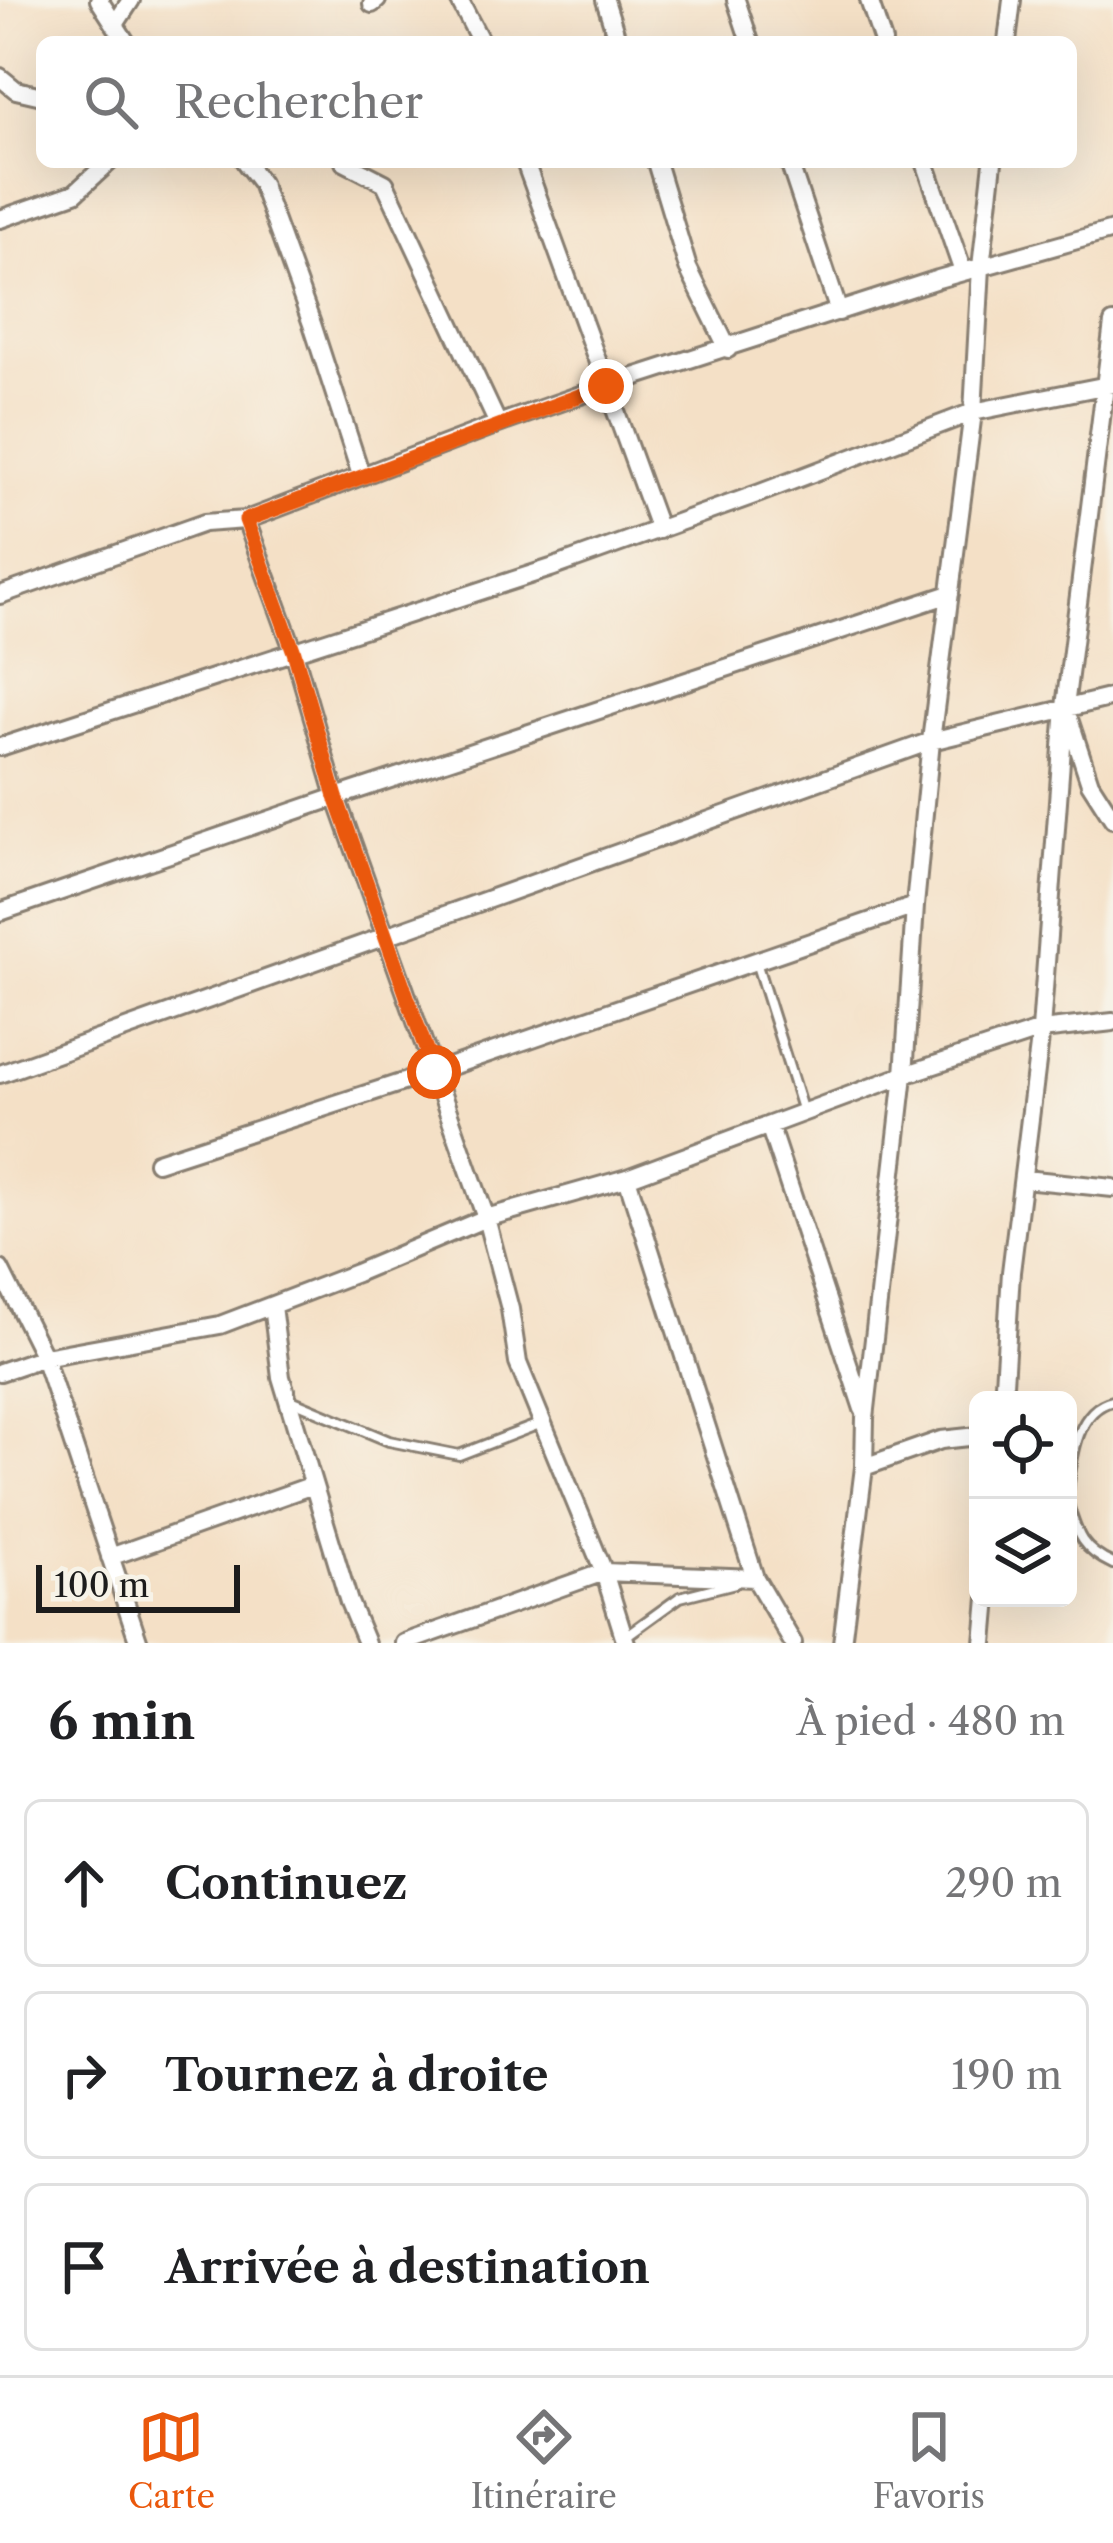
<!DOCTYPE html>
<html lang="fr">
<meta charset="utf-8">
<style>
body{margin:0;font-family:"Libre Caslon Text",serif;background:#f6f6f6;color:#202124}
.controls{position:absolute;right:36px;bottom:36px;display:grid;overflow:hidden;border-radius:18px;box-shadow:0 12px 48px #0002}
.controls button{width:108px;height:108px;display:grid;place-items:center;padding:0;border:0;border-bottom:3px solid #e0e0e0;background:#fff;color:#202124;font:60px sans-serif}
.scale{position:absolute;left:36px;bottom:30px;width:204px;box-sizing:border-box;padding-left:12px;border:6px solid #1c1c1c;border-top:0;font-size:33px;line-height:42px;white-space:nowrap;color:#1c1c1c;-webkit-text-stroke:9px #f7f3e8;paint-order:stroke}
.stop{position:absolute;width:36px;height:36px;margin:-27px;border:9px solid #ea580c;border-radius:50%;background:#fff}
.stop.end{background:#ea580c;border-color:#fff;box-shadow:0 3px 12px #0008}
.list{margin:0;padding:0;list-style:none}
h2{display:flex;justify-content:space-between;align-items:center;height:156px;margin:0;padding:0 48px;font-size:51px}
h2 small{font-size:39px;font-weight:400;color:#757577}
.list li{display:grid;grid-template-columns:78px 1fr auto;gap:36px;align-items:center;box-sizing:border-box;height:168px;margin:0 24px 24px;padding:0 24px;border:3px solid #e0e0e0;border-radius:18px}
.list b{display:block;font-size:45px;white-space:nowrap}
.list em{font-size:39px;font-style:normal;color:#757577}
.icon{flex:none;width:66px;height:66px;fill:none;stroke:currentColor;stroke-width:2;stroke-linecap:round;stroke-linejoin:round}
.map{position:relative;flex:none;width:1113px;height:1643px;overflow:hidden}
.search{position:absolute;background:#fff;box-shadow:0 12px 48px #0002;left:36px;right:36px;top:36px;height:132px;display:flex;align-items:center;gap:30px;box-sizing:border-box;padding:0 42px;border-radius:18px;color:#757577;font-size:45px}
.sheet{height:732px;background:#fff}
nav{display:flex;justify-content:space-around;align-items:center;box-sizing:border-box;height:168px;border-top:3px solid #e0e0e0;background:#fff;font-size:33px;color:#757577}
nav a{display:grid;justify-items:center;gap:6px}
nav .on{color:#ea580c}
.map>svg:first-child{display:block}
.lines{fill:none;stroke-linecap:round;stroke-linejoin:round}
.lane-casing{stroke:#887e71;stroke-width:14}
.street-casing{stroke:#887e71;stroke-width:22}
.lane{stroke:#fff;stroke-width:8}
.street{stroke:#fff;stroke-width:16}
.route{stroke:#ea580c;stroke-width:15}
</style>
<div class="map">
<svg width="1113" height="1643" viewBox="0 0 1113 1643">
<rect width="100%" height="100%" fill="#f7f3e8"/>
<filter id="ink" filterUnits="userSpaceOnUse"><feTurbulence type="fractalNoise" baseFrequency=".00833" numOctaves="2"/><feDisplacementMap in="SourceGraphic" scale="24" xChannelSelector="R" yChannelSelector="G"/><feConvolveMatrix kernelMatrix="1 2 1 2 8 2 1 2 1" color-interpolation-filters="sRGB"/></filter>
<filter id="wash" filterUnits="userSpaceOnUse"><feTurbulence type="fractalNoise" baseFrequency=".004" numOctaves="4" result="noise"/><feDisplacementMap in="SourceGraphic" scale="48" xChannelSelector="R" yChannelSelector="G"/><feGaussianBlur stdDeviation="2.7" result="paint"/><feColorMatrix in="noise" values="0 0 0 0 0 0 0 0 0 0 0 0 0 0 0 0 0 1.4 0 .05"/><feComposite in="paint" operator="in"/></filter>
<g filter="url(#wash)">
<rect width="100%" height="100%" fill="#f4e0c6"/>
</g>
<g filter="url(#ink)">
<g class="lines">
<!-- lane casing -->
<g class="lane-casing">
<path id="lane" d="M756 962 803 1112
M291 1400 389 1441 459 1455 542 1423
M1068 1491C1072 1459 1076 1409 1113 1401
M1068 1504C1077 1535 1082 1550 1113 1564
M626 1636 680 1597 735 1583"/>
</g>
<!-- street casing -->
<g class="street-casing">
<path id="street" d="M99 0 126 42
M459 0 481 42
M605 0 618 42
M736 0 750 42
M869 0 883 42
M372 4 377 0
M116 23 131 0
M1007 42 1012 0
M0 77 16 90 42 96
M245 162 261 183 312 324 361 475
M344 162 385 183 498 424 606 386 938 279 1113 230
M525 162 659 530
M656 162 688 268 728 349
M789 162 839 312
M925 162 963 272
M0 219 75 193 109 162
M246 520 294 652 336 797 486 1218 510 1309 518 1363 604 1572 626 1643
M0 595 204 523 246 520 498 424
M1069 719 1090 783 1113 819
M0 747 551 568 760 493 973 412 1113 384
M0 912 336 797 950 594
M0 1074 931 741 1113 697
M769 1125 863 1409
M157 1162 434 1072 915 906
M627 1178 755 1578 793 1643
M1024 1179 1113 1188
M0 1269 44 1357 139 1643
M272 1306 281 1377 349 1602 366 1643
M0 1372 44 1357 220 1325 356 1273 486 1218 627 1178 904 1075 1041 1030 1113 1022
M1003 1400 1011 1272 1041 1030 1065 707 1113 323
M864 1467 941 1440 978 1436
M110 1557 313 1485
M404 1643 604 1572 755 1578
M842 1643 864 1467 865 1418 904 1075 915 906 931 741 973 412 981 267 993 162
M984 1643 988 1598"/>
</g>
<!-- lane -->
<use href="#lane" class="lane"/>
<!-- street -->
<use href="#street" class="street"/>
</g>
</g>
<g class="lines" filter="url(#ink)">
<!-- route -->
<path class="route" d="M434 1072 336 797 294 652 246 520 606 386"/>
</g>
</svg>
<div class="controls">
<button><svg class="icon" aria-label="locate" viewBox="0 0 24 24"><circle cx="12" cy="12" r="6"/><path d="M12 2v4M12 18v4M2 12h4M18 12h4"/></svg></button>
<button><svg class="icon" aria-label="layers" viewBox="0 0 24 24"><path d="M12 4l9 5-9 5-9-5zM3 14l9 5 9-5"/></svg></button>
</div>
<div class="scale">100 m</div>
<div class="stop" style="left:434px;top:1072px"></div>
<div class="stop end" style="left:606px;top:386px"></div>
<div class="search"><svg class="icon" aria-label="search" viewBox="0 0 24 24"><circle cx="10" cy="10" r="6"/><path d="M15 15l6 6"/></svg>Rechercher</div>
</div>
<section class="sheet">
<h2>6 min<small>À pied · 480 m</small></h2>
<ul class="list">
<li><svg class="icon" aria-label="ahead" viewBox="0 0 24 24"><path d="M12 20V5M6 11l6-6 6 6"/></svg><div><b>Continuez</b></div><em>290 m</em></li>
<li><svg class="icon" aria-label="right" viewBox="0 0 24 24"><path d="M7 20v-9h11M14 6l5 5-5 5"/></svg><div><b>Tournez à droite</b></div><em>190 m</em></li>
<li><svg class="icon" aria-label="arrive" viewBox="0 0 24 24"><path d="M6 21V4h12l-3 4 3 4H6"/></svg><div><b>Arrivée à destination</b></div></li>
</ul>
</section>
<nav>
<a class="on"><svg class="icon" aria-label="map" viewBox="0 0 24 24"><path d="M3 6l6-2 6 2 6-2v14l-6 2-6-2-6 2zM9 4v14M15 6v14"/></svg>Carte</a>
<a><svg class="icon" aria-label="directions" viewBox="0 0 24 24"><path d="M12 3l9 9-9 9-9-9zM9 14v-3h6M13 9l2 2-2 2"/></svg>Itinéraire</a>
<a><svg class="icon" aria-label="saved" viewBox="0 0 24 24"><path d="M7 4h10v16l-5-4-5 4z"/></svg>Favoris</a>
</nav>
